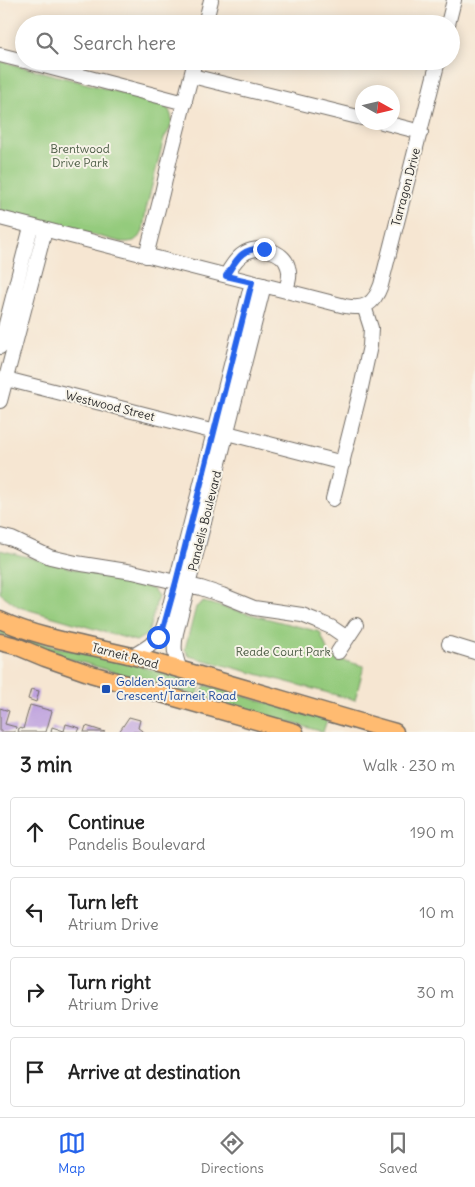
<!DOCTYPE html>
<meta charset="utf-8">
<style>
body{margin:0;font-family:Delius,sans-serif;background:#f6f6f6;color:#222}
.compass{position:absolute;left:355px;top:85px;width:45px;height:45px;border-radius:50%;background:#fff;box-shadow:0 2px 12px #0003;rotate:98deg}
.stop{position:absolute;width:15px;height:15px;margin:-11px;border:4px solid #2563eb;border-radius:50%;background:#fff}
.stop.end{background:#2563eb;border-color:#fff;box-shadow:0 1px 5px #0008}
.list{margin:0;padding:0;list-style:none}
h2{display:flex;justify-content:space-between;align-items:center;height:65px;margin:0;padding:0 20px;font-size:21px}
h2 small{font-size:16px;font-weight:400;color:#767676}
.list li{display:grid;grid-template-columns:32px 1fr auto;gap:15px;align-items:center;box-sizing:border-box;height:70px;margin:0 10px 10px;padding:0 10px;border:1px solid #e0e0e0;border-radius:5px}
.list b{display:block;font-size:19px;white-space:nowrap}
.list p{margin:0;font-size:16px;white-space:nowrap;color:#767676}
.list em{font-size:16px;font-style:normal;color:#767676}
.icon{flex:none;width:28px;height:28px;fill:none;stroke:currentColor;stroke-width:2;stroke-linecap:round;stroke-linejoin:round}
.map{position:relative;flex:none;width:475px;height:732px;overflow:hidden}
.search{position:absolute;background:#fff;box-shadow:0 2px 12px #0003;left:15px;right:15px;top:15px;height:55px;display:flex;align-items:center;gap:12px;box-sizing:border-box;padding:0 18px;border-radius:28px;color:#767676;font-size:19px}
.sheet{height:385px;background:#fff}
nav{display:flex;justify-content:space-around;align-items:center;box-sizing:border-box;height:70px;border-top:1px solid #e0e0e0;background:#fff;font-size:14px;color:#767676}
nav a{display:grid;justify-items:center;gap:2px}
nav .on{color:#2563eb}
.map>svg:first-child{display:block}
.green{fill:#94cb7d;stroke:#607b54}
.building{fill:#bda0de}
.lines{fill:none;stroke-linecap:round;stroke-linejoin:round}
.minor-casing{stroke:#726c65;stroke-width:16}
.major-casing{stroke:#726c65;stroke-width:19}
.minor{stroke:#fff;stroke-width:14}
.major{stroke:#ffbb71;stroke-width:16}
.route{stroke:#2563eb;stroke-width:6}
.transit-dot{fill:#1a4fb4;stroke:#f7f3e8;stroke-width:2}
.labels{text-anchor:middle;stroke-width:4;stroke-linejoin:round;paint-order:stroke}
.park-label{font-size:12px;fill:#4a5b44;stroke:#f7f3e8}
.street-label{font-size:12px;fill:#2b2b2b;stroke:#f7f3e8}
.transit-label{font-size:12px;fill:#164399;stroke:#f7f3e8;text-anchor:start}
</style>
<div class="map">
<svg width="475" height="732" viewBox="0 0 475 732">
<rect width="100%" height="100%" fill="#f7f3e8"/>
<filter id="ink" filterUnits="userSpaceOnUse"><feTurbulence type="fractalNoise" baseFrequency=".02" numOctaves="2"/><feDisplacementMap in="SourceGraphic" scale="10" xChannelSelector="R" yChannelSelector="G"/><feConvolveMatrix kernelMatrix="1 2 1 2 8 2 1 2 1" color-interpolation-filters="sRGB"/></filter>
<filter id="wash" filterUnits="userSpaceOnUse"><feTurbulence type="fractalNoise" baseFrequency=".0096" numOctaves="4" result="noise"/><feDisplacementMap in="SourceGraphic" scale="20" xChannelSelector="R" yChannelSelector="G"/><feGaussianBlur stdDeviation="1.12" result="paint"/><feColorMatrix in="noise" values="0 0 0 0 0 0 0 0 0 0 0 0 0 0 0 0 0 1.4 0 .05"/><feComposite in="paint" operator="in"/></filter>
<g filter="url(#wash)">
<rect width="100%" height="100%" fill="#f6e6d2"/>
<!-- green -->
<path class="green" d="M0 61 161 103 166 106 169 110 171 115 172 120 170 129 164 138 146 209 143 231 141 235 134 241 128 242H121L0 211Z
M0 550 153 589 158 596 148 634 136 641 19 607 0 593Z
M203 602 320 632 330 657 364 666 355 700 189 656 185 649 196 607Z
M0 628 27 639 52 646 125 662 201 684 197 696 63 657 0 634Z
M205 685 327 720 323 732 201 697V694Z"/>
<g id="blocks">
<!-- building -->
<path class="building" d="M31 689 39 691 36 702 28 699Z
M30 705 52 711 46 732H18L19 728 23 729Z
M0 708 9 711 5 724 16 727 15 732H0Z
M129 717 140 720 138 728 144 732H119Z
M66 724 80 728 78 732H51L52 727 64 731Z
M86 726 105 732H84Z"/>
</g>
</g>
<g filter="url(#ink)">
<use href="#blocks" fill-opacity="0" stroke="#726c65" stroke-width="1"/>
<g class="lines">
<!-- minor casing -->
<g class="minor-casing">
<path id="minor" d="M205 24 211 0
M448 24 454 0
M0 55 24 61
M25 61 185 103
M192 76 362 118
M382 122 421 132
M0 218 345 306C365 310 374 304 381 285L438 61
M146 256 162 193 170 158 195 61
M226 275C231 268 235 259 243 254 257 244 284 250 288 267 291 275 288 283 286 290
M0 347 31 227
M6 379 215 432
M0 401 45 230
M227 433 343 463
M333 499 360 392 370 346 371 328 364 306
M0 536 12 539 50 557 76 563 133 572 201 588 222 595 254 608 302 615 317 621 331 627 347 638
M449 644 475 652
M338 652 356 625
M133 656C141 651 151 646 158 638 166 628 172 595 176 582L252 282
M180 670C175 655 173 650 176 633L264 285"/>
</g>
<!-- major casing -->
<g class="major-casing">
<path id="major" d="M0 620C41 639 88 645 132 656 220 680 307 707 395 732
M0 642 16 646 45 658 91 674 295 732"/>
</g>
<!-- minor -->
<use href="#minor" class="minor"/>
<!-- major -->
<use href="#major" class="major"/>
</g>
</g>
<g class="lines" filter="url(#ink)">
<!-- route -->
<path class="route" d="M158 637 163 629 176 582 252 282 226 276C237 259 242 247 264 249"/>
</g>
<!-- markers -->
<rect class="transit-dot" x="101" y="684" width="10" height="10" rx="2.5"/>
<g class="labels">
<!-- park labels -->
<g class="park-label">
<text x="80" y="153">Brentwood<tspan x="80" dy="14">Drive Park</tspan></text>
<text x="283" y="656">Reade Court Park</text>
</g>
<!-- street labels -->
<g class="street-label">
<text transform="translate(406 187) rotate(-75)" y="4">Tarragon Drive</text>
<text transform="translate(110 406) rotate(14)" y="4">Westwood Street</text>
<text transform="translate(205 521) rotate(-76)" y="4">Pandelis Boulevard</text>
<text transform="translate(125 656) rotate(15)" y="4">Tarneit Road</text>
</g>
<!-- transit labels -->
<g class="transit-label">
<text x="116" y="686">Golden Square<tspan x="116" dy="14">Crescent/Tarneit Road</tspan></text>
</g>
</g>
</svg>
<svg class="compass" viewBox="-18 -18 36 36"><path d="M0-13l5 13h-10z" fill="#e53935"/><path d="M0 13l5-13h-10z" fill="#767676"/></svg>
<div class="stop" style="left:158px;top:637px"></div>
<div class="stop end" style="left:264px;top:249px"></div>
<div class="search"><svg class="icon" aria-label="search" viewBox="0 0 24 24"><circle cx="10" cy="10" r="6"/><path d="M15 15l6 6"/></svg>Search here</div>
</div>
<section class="sheet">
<h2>3 min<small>Walk · 230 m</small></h2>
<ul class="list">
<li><svg class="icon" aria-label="ahead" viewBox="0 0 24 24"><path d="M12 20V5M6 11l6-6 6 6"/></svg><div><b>Continue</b><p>Pandelis Boulevard</p></div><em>190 m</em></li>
<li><svg class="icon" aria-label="left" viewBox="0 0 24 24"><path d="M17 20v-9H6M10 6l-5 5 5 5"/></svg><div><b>Turn left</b><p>Atrium Drive</p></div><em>10 m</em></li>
<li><svg class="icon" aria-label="right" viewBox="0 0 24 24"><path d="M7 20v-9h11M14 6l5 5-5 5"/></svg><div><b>Turn right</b><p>Atrium Drive</p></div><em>30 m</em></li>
<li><svg class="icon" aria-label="arrive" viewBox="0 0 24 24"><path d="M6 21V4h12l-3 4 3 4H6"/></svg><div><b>Arrive at destination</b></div></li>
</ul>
</section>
<nav>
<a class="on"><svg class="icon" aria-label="map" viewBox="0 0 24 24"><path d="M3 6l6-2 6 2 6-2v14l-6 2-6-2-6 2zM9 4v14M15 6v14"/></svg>Map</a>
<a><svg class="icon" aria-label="directions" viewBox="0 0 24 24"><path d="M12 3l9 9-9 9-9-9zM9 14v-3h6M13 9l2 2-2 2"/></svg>Directions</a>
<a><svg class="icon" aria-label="saved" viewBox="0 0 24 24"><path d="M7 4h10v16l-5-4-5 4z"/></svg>Saved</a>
</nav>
